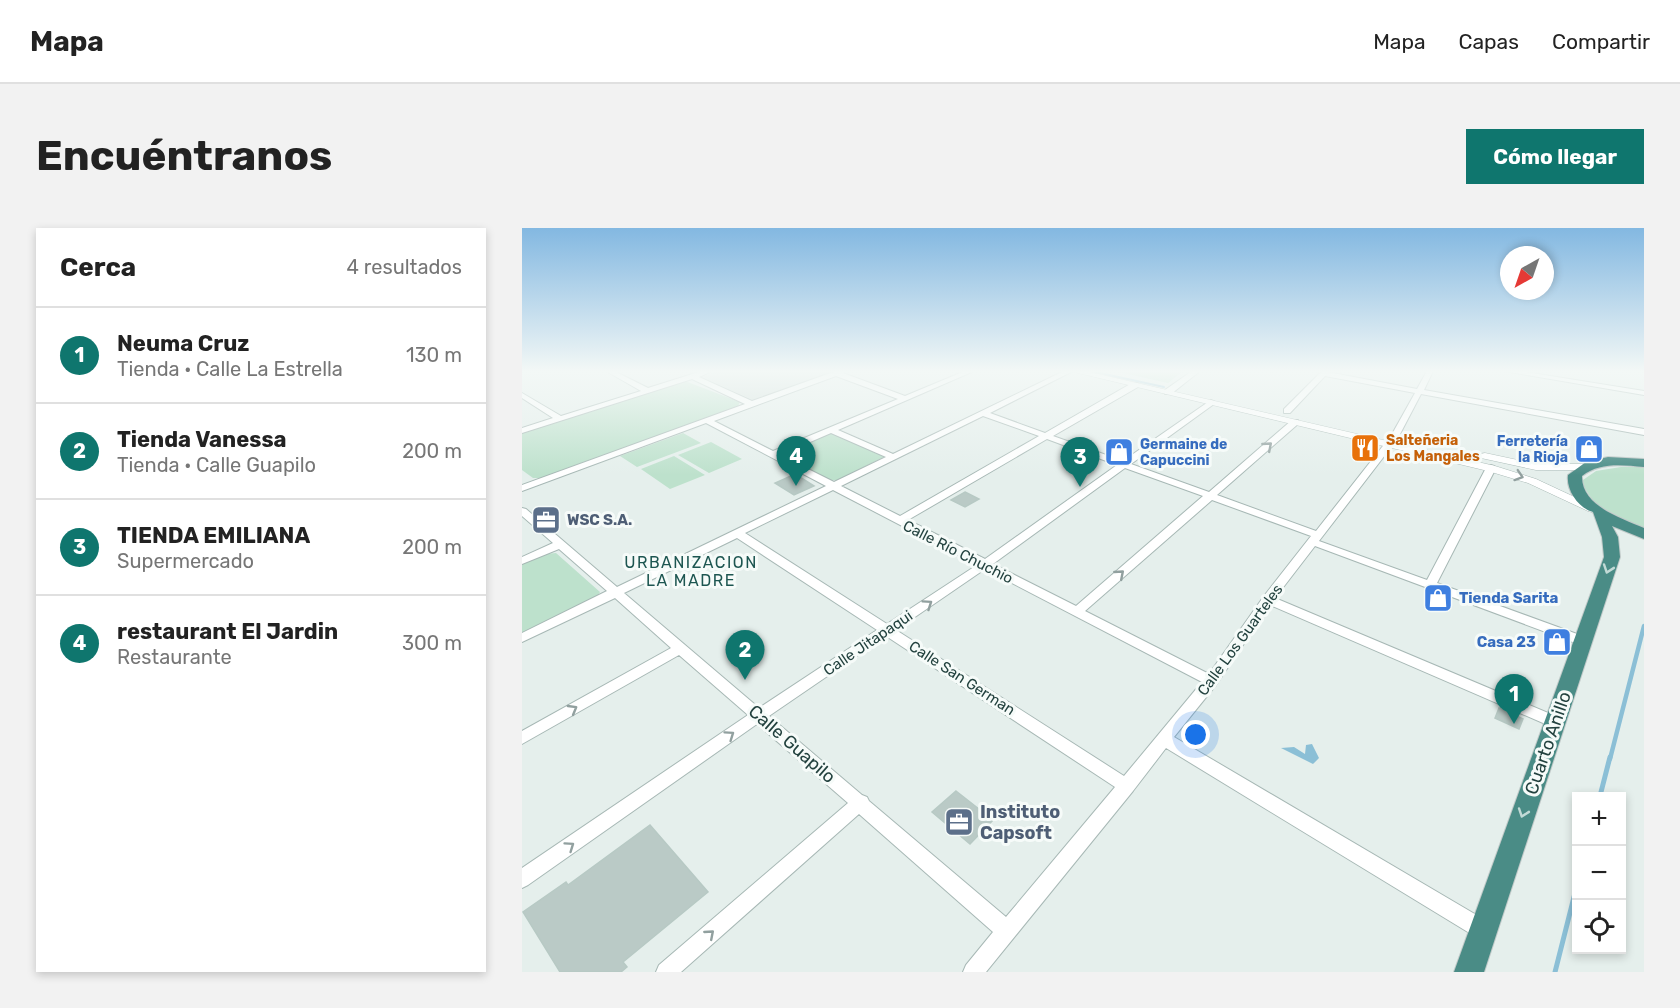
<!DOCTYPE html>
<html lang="es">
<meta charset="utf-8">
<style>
body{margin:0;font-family:Rubik,sans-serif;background:#f2f2f2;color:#222}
.controls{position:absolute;right:18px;bottom:18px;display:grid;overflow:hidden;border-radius:0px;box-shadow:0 3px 9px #0003}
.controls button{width:54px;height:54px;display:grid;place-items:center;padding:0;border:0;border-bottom:2px solid #e0e0e0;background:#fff;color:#222;font:30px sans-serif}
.compass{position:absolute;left:978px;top:18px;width:54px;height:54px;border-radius:50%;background:#fff;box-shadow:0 3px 9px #0003;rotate:220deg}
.you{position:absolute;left:674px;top:507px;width:21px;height:21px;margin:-15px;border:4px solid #fff;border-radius:50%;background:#1a73e8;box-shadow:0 0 0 9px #1a73e833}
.badge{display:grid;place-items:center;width:39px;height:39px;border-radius:50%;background:#0f766e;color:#fff;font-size:20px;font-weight:700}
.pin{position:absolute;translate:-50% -50px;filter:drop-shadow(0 2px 3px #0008)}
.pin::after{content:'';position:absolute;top:32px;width:21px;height:18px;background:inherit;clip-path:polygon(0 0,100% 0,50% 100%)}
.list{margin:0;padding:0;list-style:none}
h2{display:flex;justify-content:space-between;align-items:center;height:78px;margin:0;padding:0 24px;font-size:26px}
h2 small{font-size:20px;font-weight:400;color:#767676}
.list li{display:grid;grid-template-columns:39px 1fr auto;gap:18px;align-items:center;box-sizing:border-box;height:96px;padding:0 24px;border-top:2px solid #e0e0e0}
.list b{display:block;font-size:22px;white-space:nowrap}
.list p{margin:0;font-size:20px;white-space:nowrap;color:#767676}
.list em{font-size:20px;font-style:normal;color:#767676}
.icon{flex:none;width:33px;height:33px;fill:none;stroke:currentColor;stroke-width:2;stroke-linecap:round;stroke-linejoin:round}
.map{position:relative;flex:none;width:1122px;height:744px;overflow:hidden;border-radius:0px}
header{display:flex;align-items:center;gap:36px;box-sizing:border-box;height:84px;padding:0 30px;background:#fff;border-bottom:2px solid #e0e0e0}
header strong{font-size:28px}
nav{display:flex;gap:33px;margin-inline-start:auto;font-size:21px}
.intro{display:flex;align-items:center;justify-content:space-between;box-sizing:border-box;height:144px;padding:0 36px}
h1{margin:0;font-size:42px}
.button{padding:15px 27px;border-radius:0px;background:#0f766e;color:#fff;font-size:21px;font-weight:700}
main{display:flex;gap:36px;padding:0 36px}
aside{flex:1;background:#fff;border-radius:0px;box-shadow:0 3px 9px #0003}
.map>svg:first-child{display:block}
.built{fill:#d3dfdb}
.green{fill:#bde1cc}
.water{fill:#8bbfd6}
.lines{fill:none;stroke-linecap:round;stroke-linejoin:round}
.stream-far2{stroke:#8bbfd6;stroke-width:2}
.stream-far1{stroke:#8bbfd6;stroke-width:4.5}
.stream{stroke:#8bbfd6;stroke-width:5}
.building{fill:#bacac6;stroke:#b7c9c4;stroke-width:1.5}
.minor-casing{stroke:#a7b8b5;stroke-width:2}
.tertiary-casing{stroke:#a7b8b5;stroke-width:1}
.trunk-casing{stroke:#c1cac9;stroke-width:2}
.minor{fill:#fff;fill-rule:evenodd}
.tertiary{fill:#fff;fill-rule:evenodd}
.trunk{fill:#4a8c86;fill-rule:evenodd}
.oneway{stroke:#91a09f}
.oneway2{stroke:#c2dad6}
.labels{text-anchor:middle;stroke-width:6;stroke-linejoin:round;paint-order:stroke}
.far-food-label{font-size:14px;font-weight:bold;fill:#c56008;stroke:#f6fbf9;text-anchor:start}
.far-shop-label{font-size:14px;font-weight:bold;fill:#366cbe;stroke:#f6fbf9;text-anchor:end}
.service-label{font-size:15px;font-weight:bold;fill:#4e5e75;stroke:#f6fbf9;text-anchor:start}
.street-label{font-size:15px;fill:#23423f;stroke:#f6fbf9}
.shop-label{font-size:15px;font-weight:bold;fill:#366cbe;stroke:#f6fbf9;text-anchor:start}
.neighbourhood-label{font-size:16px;letter-spacing:1.5px;fill:#1d5651;stroke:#f6fbf9}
.near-street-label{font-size:18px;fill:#23423f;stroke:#f6fbf9}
.near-service-label{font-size:18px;font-weight:bold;fill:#4e5e75;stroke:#f6fbf9;text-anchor:start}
</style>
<header>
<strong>Mapa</strong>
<nav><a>Mapa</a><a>Capas</a><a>Compartir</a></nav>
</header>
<div class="intro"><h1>Encuéntranos</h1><a class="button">Cómo llegar</a></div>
<main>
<aside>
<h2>Cerca<small>4 resultados</small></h2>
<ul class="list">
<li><span class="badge">1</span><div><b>Neuma Cruz</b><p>Tienda · Calle La Estrella</p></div><em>130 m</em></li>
<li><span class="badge">2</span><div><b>Tienda Vanessa</b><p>Tienda · Calle Guapilo</p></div><em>200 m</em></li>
<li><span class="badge">3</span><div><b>TIENDA EMILIANA</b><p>Supermercado</p></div><em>200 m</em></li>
<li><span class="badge">4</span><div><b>restaurant El Jardin</b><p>Restaurante</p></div><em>300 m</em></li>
</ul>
</aside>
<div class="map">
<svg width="1122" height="744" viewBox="0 0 1122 744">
<rect width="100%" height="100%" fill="#e5efec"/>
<!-- built -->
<path class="built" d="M196 143H312L231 172 180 149Z"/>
<!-- green -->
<path class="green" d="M592 143H661L646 155Z
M163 153 218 174 216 178 21 250H11L0 242V204Z
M310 204 364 228 316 252H307L261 228Z
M161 205 179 215 115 239 98 228Z
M189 214 220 231 187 245 156 227Z
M152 228 183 247 148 261 119 241Z
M1099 239H1122V302L1073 276 1060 256 1061 252 1074 243Z
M34 325 78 364 75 369 0 406V336L23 326Z"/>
<!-- water -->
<path class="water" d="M790 516 797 530 791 536 759 520 772 519 783 526 784 517Z"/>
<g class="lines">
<!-- stream-far2 -->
<path class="stream-far2" d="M569 143 642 159"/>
<!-- stream-far1 -->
<path class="stream-far1" d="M1088 531 1122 398"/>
<!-- stream -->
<path class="stream" d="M1078 568 1088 529
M1033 744 1054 661"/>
</g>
<!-- building -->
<path class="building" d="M1056 213 1078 217V226L1055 229Z
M273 246 292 258 272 267 253 255Z
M443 264 457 271 443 279 429 272Z
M977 480 1001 491 997 501 973 490Z
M434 563 471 592 448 616 410 584Z
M128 597 186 664 101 734 105 739 99 744H38L1 684 44 654 46 657Z"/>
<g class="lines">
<!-- minor casing -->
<g class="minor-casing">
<path id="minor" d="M84 143H92L126 160 180 143H190L177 149 230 173 314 143H323L321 145 383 168 443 143H452L316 202 371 226 542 143H551L468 185 523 205 610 155H616V159L531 208 601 233 689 172 693 174 692 176 609 236 687 264 770 192H776V196L695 267 794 303 864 214H870V218L797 313 905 352 964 240 969 237 972 238 974 240 915 355 1066 410 1067 413 1066 416H1056L793 318 753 370 1038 490 1040 494 1038 498 1033 500 1028 498 748 377 694 457 652 509 968 695 971 702 968 709 961 712 954 709 644 520 611 563 464 744H441L444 737 471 704 337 586 159 744H134L137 737 326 575 235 496 6 657 0 660V640L226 487 157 427 0 516V503L149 420 93 370 0 414V405L85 363 37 321 0 336V329L31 315 0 288V280L4 281 95 359 304 258 184 195 0 263V257L223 176 170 151 0 205V200L31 190 0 170V165L39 188 119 163ZM314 148 376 171 251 223 192 193ZM461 188 517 208 378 288 319 258ZM309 205 364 229 312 254 258 227ZM525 211 595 237 463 331 386 292ZM603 240 681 268 554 378 471 336ZM311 262 455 337 365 396 223 305ZM690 272 789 308 742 368 687 446 563 383ZM215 310 355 402 237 480 102 365ZM463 341 680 454 602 548 374 402ZM364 408 593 559 484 689 347 573 345 569 340 567 247 488Z
M670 143H678L649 166H643V162Z
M800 143 895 161 905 143H911L902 162 1122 201V207L899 166 877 208 873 211 869 208 893 165 803 148 768 185H762V181Z
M982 143H998L1122 163V167Z"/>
</g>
<!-- tertiary casing -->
<g class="tertiary-casing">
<path id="tertiary" d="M548 143H563L973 238 1014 251 1076 280 1070 284 1066 283 1006 255 966 243Z
M963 225 1014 236H1060L1066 239 1060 242H1014L959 230V226Z"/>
</g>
<!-- trunk casing -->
<g class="trunk-casing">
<path id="trunk" d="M1086 229 1122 231V239C1100 237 1078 234 1060 248 1059 278 1099 290 1122 300V311L1090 298 1096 309 1098 329 962 744H932L1082 329 1080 309 1071 284C1056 280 1044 262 1046 247L1064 234Z"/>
</g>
<!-- minor -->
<use href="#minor" class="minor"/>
<!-- tertiary -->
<use href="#tertiary" class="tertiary"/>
<!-- trunk -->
<use href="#trunk" class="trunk"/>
</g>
<!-- one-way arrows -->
<defs><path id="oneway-chevron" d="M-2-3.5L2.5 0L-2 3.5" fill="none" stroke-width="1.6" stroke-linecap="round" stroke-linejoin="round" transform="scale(1.5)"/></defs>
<g class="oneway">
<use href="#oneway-chevron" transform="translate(746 218) rotate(-41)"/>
<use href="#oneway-chevron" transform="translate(997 248) rotate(18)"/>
<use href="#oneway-chevron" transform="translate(598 346) rotate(-41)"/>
<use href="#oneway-chevron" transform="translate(406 376) rotate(-34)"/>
<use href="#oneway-chevron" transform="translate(51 481) rotate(-30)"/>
<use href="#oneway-chevron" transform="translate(208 507) rotate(-35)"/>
<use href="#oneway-chevron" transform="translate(48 618) rotate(-35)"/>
<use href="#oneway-chevron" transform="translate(188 706) rotate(-41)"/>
</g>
<g class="oneway2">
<use href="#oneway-chevron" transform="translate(1086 341) rotate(109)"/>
<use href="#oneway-chevron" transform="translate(1001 585) rotate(109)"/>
</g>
<!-- sky -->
<linearGradient id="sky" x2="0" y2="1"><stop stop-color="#83b8e1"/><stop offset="0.58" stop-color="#f3f8f6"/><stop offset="1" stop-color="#f3f8f6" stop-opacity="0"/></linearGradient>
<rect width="1122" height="247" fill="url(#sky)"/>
<!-- icons -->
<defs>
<g id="restaurant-square" transform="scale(1.5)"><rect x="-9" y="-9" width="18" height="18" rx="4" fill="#e8710a" stroke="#f6fbf9"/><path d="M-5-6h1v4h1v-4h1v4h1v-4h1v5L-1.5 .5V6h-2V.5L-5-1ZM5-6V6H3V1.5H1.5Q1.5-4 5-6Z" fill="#fff"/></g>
<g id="shop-square" transform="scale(1.5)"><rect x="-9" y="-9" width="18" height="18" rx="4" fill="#3f7fe0" stroke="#f6fbf9"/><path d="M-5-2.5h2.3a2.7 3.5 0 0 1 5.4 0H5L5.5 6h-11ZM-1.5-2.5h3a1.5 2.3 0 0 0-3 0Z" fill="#fff"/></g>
<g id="office-square" transform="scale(1.5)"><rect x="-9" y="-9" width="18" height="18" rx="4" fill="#5c6f8a" stroke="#f6fbf9"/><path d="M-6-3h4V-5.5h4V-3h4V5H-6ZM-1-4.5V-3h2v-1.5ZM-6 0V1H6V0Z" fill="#fff"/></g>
</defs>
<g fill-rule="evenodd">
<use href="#restaurant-square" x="843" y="220"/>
<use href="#shop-square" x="1067" y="221"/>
<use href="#shop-square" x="597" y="224"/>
<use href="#office-square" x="24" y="292"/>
<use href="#shop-square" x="916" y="370"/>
<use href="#shop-square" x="1035" y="414"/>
<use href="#office-square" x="437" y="594"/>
</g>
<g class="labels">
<!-- far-food labels -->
<g class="far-food-label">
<text x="864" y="217">Salteñeria<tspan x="864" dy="16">Los Mangales</tspan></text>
</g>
<!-- far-shop labels -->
<g class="far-shop-label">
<text x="1046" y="218">Ferretería<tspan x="1046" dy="16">la Rioja</tspan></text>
<text x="618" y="221" text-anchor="start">Germaine de<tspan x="618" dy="16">Capuccini</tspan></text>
</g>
<!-- service labels -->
<g class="service-label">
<text x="45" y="297">WSC S.A.</text>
</g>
<!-- street labels -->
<g class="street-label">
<text transform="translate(436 324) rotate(27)" y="5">Calle Río Chuchio</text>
<text transform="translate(718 412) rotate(-54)" y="5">Calle Los Guarteles</text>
<text transform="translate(346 415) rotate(-34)" y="5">Calle Jitapaqui</text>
<text transform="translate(440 450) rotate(33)" y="5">Calle San German</text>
</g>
<!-- shop labels -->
<g class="shop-label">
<text x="937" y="375">Tienda Sarita</text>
<text x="1014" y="419" text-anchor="end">Casa 23</text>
</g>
<!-- neighbourhood labels -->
<g class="neighbourhood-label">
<text x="169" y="340">URBANIZACION<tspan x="169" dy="18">LA MADRE</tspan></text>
</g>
<!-- near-street labels -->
<g class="near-street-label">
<text transform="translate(1026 515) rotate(-71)" y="6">Cuarto Anillo</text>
<text transform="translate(270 516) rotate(41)" y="6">Calle Guapilo</text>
</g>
<!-- near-service labels -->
<g class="near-service-label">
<text x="458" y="590">Instituto<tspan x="458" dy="21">Capsoft</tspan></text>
</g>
</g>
</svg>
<div class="controls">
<button>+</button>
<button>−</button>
<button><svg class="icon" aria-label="locate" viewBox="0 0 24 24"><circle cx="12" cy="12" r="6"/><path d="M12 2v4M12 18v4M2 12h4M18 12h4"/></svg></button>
</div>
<svg class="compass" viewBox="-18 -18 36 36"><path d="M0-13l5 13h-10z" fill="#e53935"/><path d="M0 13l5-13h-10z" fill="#767676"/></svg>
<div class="you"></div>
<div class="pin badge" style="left:992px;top:496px">1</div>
<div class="pin badge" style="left:223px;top:452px">2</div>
<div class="pin badge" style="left:558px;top:259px">3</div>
<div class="pin badge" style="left:274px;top:258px">4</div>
</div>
</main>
